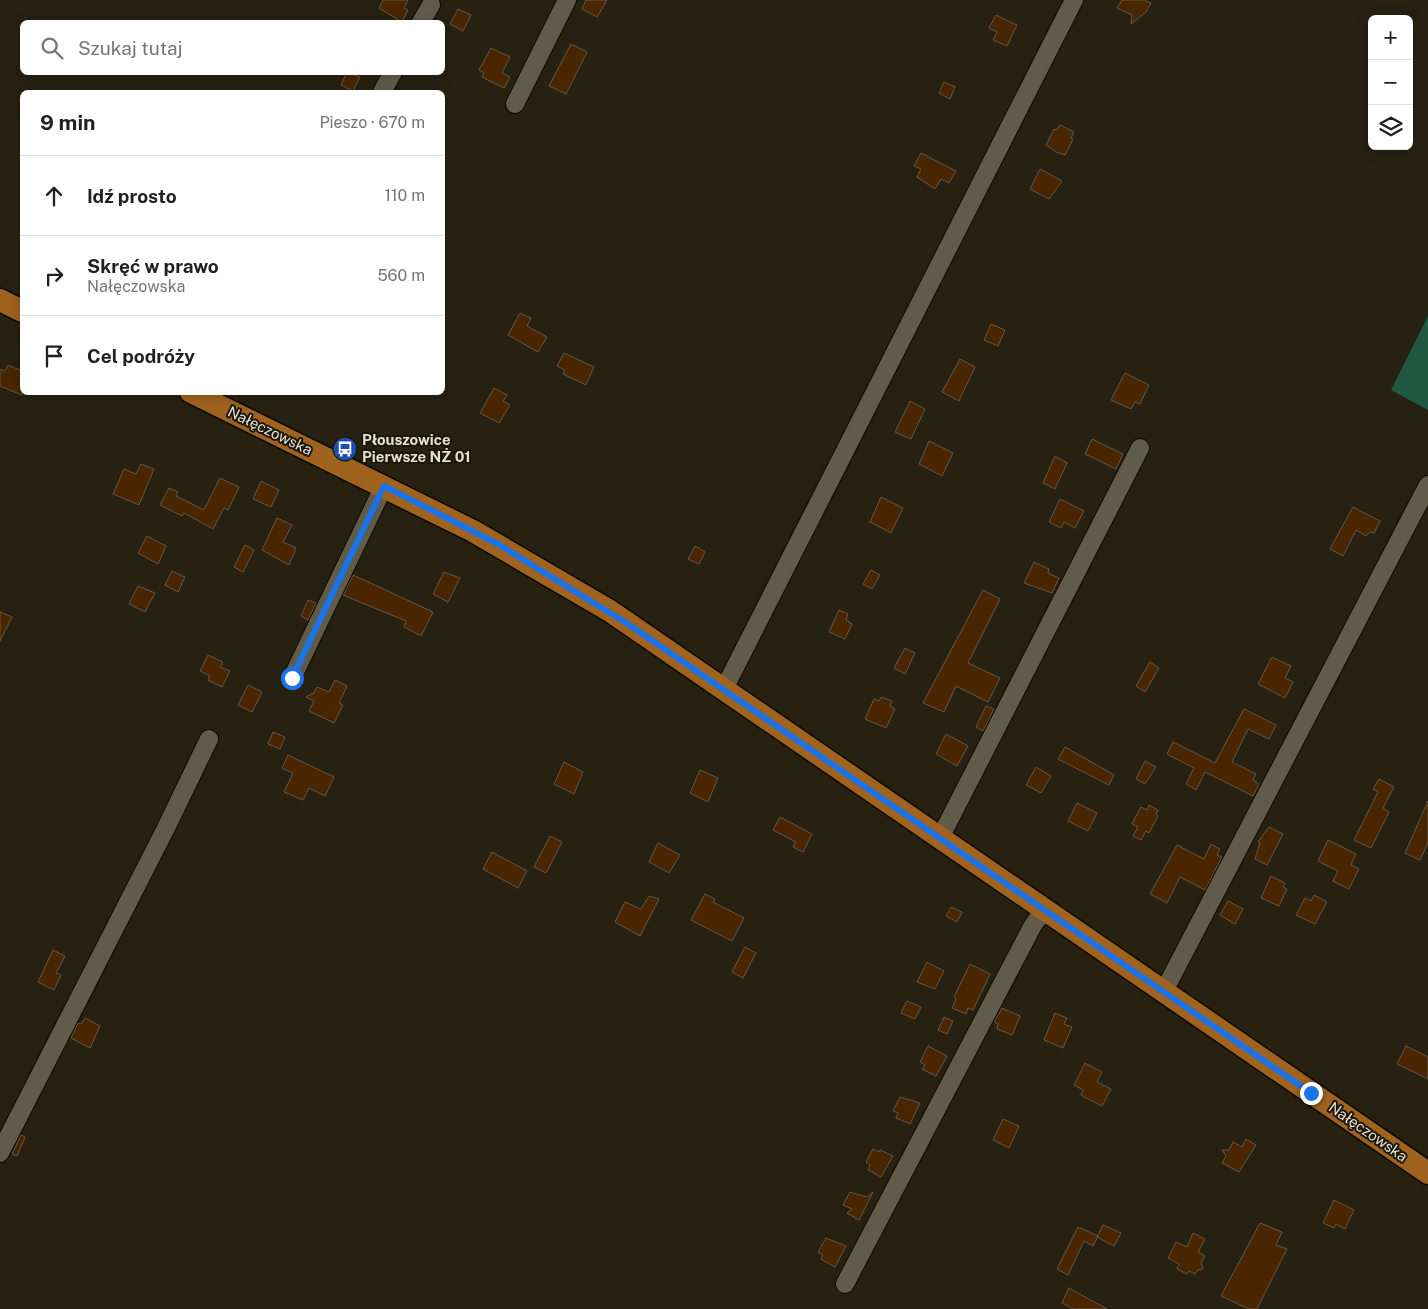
<!DOCTYPE html>
<html lang="pl">
<meta charset="utf-8">
<style>
body{margin:0;font-family:"Public Sans",sans-serif;background:#f2f2f2;color:#202124}
.controls{position:absolute;right:15px;top:15px;display:grid;overflow:hidden;border-radius:8px;box-shadow:0 2px 12px #0003}
.controls button{width:45px;height:45px;display:grid;place-items:center;padding:0;border:0;border-bottom:1px solid #e0e0e0;background:#fff;color:#202124;font:25px sans-serif}
.stop{position:absolute;width:15px;height:15px;margin:-11px;border:4px solid #1a73e8;border-radius:50%;background:#fff}
.stop.end{background:#1a73e8;border-color:#fff;box-shadow:0 1px 5px #0008}
.list{margin:0;padding:0;list-style:none}
h2{display:flex;justify-content:space-between;align-items:center;height:65px;margin:0;padding:0 20px;font-size:21px}
h2 small{font-size:16px;font-weight:400;color:#757577}
.list li{display:grid;grid-template-columns:32px 1fr auto;gap:15px;align-items:center;box-sizing:border-box;height:80px;padding:0 20px;border-top:1px solid #e0e0e0}
.list b{display:block;font-size:19px;white-space:nowrap}
.list p{margin:0;font-size:16px;white-space:nowrap;color:#757577}
.list em{font-size:16px;font-style:normal;color:#757577}
.icon{flex:none;width:28px;height:28px;fill:none;stroke:currentColor;stroke-width:2;stroke-linecap:round;stroke-linejoin:round}
.map{position:relative;flex:none;width:1428px;height:1309px;overflow:hidden}
.search{position:absolute;background:#fff;box-shadow:0 2px 12px #0003;left:20px;top:20px;width:425px;height:55px;display:flex;align-items:center;gap:12px;box-sizing:border-box;padding:0 18px;border-radius:8px;color:#757577;font-size:19px}
.panel{position:absolute;background:#fff;box-shadow:0 2px 12px #0003;left:20px;top:90px;width:425px;height:305px;border-radius:8px}
.map>svg:first-child{display:block}
.forest{fill:#1e5842}
.building{fill:#492600;stroke:#66564a}
.lines{fill:none;stroke-linecap:round;stroke-linejoin:round}
.minor-casing{stroke:#0f0a00;stroke-width:20}
.major-casing{stroke:#0f0a00;stroke-width:25}
.minor{stroke:#615b4a;stroke-width:18}
.major{stroke:#9f621f;stroke-width:22}
.route{stroke:#1a73e8;stroke-width:6}
.labels{text-anchor:middle;stroke-width:4;stroke-linejoin:round;paint-order:stroke}
.street-label{font-size:15px;fill:#e3e0d6;stroke:#1c1708}
.poi-label{font-size:15px;font-weight:bold;fill:#e3e0d6;stroke:#1c1708;text-anchor:start}
</style>
<div class="map">
<svg width="1428" height="1309" viewBox="0 0 1428 1309">
<rect width="100%" height="100%" fill="#262111"/>
<!-- forest -->
<path class="forest" d="M1428 316V410L1391 390Z"/>
<!-- building -->
<path class="building" d="M383 0H408L404 8 408 10 402 22 379 8Z
M586 0H607L597 17 582 9Z
M1122 0H1144L1151 3 1146 12 1131 24 1132 15 1117 8Z
M458 9 471 15 463 31 450 24Z
M996 15 1017 25 1007 46 993 40 997 32 989 28Z
M571 44 587 52 566 94 549 86Z
M491 48 510 57 502 73 510 77 504 88 482 77 484 73 479 70Z
M347 72 360 77 353 91 341 85Z
M944 82 955 87 950 99 939 93Z
M1060 125 1074 132 1071 138 1073 139 1065 155 1056 152 1046 145 1054 129 1057 130Z
M921 153 956 171 949 183 941 179 935 189 917 177 921 169 914 166Z
M1040 169 1062 181 1049 199 1030 189Z
M520 313 531 318 527 326 547 337 538 352 508 335Z
M991 324 1005 330 998 346 984 340Z
M564 353 594 367 586 385 563 374 565 370 557 366Z
M960 359 975 367 959 401 942 392Z
M8 365 22 371V395L0 386V369L5 371Z
M1125 373 1149 385 1140 404 1135 402 1131 409 1111 400Z
M494 388 507 395 503 401 510 405 499 423 480 413Z
M910 401 925 409 911 439 895 432Z
M1092 439 1123 454 1116 469 1085 454Z
M929 441 953 453 942 476 919 464Z
M1055 456 1067 463 1055 489 1043 483Z
M141 464 154 469 139 505 113 494 124 469 136 474Z
M220 478 239 487 228 510 224 508 213 529 184 513 182 516 160 505 169 488 178 492 176 496 204 510Z
M261 481 279 490 271 507 253 499Z
M881 497 903 508 891 533 870 522Z
M1060 499 1084 511 1075 528 1064 522 1061 528 1049 522Z
M1353 507 1380 521 1374 533 1370 532 1366 536 1356 530 1343 556 1330 549Z
M277 518 292 525 283 542 296 548 289 565 262 550Z
M147 536 166 546 158 564 138 553Z
M245 545 254 550 243 572 234 567Z
M695 546 705 552 699 564 688 559Z
M1034 562 1049 569 1048 573 1059 578 1052 593 1024 583Z
M871 570 880 575 872 589 863 584Z
M172 571 185 577 178 592 165 585Z
M444 572 460 578 448 602 433 594Z
M353 575 433 612 421 636 404 627 406 621 343 595Z
M138 586 155 593 145 612 129 604Z
M983 590 1000 599 968 663 1000 678 988 702 956 686 944 712 923 703Z
M308 600 316 603 308 620 301 616Z
M839 610 848 614 846 620 852 624 845 639 829 632Z
M0 612 12 617 0 641Z
M905 648 915 653 905 674 894 668Z
M208 655 223 662 220 667 230 671 222 687 208 680 210 676 200 671Z
M1272 657 1291 666 1285 678 1293 682 1285 698 1258 684Z
M1150 662 1159 668 1145 692 1136 686Z
M335 680 347 686 339 703 343 705 334 723 309 711 314 701 306 697 314 693 317 687 329 692Z
M248 685 262 692 252 712 238 705Z
M881 697 892 701 890 706 895 709 886 728 865 719 874 699 879 701Z
M986 706 994 709 983 731 976 727Z
M1244 709 1276 725 1269 739 1248 729 1232 762 1256 774 1253 780 1259 784 1253 796 1205 772 1196 790 1186 784 1194 768 1167 754 1173 742 1215 763Z
M273 732 285 737 280 749 268 744Z
M946 734 968 746 957 766 936 754Z
M1065 747 1114 775 1109 785 1058 759Z
M288 755 334 777 325 796 309 788 303 800 284 792 293 773 282 768Z
M1145 761 1156 767 1145 784 1136 779Z
M564 762 583 772 574 794 554 784Z
M1036 767 1051 776 1041 793 1026 785Z
M700 770 718 778 708 802 690 793Z
M1379 779 1394 787 1383 808 1389 812 1371 848 1354 840 1378 792 1373 789Z
M1428 801V843L1420 860 1405 853Z
M1077 803 1097 813 1088 831 1068 821Z
M1149 805 1158 810 1156 814 1158 816 1149 833 1146 831 1141 840 1133 836 1138 827 1132 824 1141 807 1147 810Z
M780 817 812 834 803 852 793 847 796 842 773 830Z
M1269 827 1283 834 1267 865 1255 859 1260 843 1258 842Z
M550 836 562 842 546 873 534 867Z
M1328 840 1356 854 1351 865 1359 869 1349 889 1333 881 1338 871 1318 861Z
M658 843 680 855 669 873 649 862Z
M1211 844 1220 849 1217 855 1222 857 1205 890 1180 877 1167 903 1150 894 1177 845 1204 859Z
M492 852 527 871 518 888 483 869Z
M1271 876 1285 883 1283 887 1287 889 1279 906 1261 898Z
M705 894 715 899 713 902 744 918 732 941 691 920Z
M1314 895 1327 902 1315 924 1296 915 1305 898 1311 901Z
M649 896 659 899 640 936 615 922 625 902 641 909Z
M1228 901 1243 909 1235 924 1220 915Z
M951 907 962 912 957 922 946 916Z
M745 947 756 953 743 978 732 972Z
M53 950 65 956 56 973 61 975 54 990 38 982Z
M927 962 944 971 935 989 917 982Z
M970 964 990 974 973 1010 968 1008 966 1014 952 1008 956 999 954 997Z
M907 1001 921 1007 915 1019 901 1013Z
M1002 1008 1020 1016 1012 1035 997 1029 998 1024 994 1022Z
M1055 1013 1067 1018 1064 1024 1072 1027 1063 1048 1044 1040Z
M944 1017 953 1021 947 1034 938 1030Z
M85 1018 100 1026 90 1048 71 1038 78 1023 81 1024Z
M928 1046 947 1056 936 1076 922 1069 925 1065 920 1062Z
M1406 1046 1428 1057V1079L1397 1064Z
M1085 1063 1102 1072 1097 1082 1111 1089 1102 1106 1084 1097 1081 1095 1083 1090 1074 1085Z
M900 1097 920 1103 910 1124 896 1118 898 1113 893 1111Z
M1003 1119 1019 1126 1009 1148 993 1140Z
M21 1135 25 1137 17 1156 12 1154Z
M1246 1139 1256 1145 1239 1172 1222 1163 1226 1156 1222 1150H1229L1233 1142 1242 1147Z
M873 1149 879 1152 880 1150 893 1156 881 1177 868 1170 870 1165 866 1162Z
M850 1192 867 1197 873 1192 859 1220 847 1213 852 1209 843 1205Z
M1334 1200 1354 1210 1345 1229 1336 1224 1334 1228 1323 1223Z
M1260 1223 1282 1232 1276 1245 1287 1249 1257 1309H1249L1221 1296Z
M1103 1225 1121 1233 1114 1246 1097 1237Z
M1078 1227 1098 1236 1093 1246 1084 1241 1068 1275 1057 1269Z
M1193 1233 1205 1239 1198 1252 1205 1256 1201 1263 1203 1269 1198 1270 1195 1274 1189 1271 1187 1274 1177 1269 1179 1264 1168 1258 1176 1242 1187 1247Z
M826 1238 846 1246 835 1267 821 1259 823 1255 818 1252Z
M1069 1288 1107 1309H1074L1062 1303Z"/>
<g class="lines">
<!-- minor casing -->
<g class="minor-casing">
<path id="minor" d="M421 22 431 5
M382 92 393 72
M515 104 567 0
M292 678 384 486
M724 689 1074 0
M940 838 1140 448
M1164 991 1428 485
M0 1153 166 828 209 739
M845 1284 1032 927 1044 909"/>
</g>
<!-- major casing -->
<g class="major-casing">
<path id="major" d="M0 300 22 311
M191 392 473 531 610 611 1428 1173"/>
</g>
<!-- minor -->
<use href="#minor" class="minor"/>
<!-- major -->
<use href="#major" class="major"/>
</g>
<g class="lines">
<!-- route -->
<path class="route" d="M292 678 384 486 498 544 628 624 1311 1093"/>
</g>
<!-- icons -->
<defs>
<g id="bus-disc" transform="scale(1.25)"><circle r="9.5" fill="#1a4fb4" stroke="#1c1708"/><path d="M-5-6H5V4H4V6H2V4H-2V6H-4V4H-5ZM-3.5-4V0h7V-4ZM-3.5 1.2v1.5H-2V1.2ZM2 1.2v1.5H3.5V1.2Z" fill="#fff"/></g>
</defs>
<g fill-rule="evenodd">
<use href="#bus-disc" x="345" y="449"/>
</g>
<g class="labels">
<!-- street labels -->
<g class="street-label">
<text transform="translate(270 431) rotate(26)" y="5">Nałęczowska</text>
<text transform="translate(1368 1132) rotate(35)" y="5">Nałęczowska</text>
</g>
<!-- poi labels -->
<g class="poi-label">
<text x="362" y="445">Płouszowice<tspan x="362" dy="17">Pierwsze NŻ 01</tspan></text>
</g>
</g>
</svg>
<div class="controls">
<button>+</button>
<button>−</button>
<button><svg class="icon" aria-label="layers" viewBox="0 0 24 24"><path d="M12 4l9 5-9 5-9-5zM3 14l9 5 9-5"/></svg></button>
</div>
<div class="stop" style="left:292px;top:678px"></div>
<div class="stop end" style="left:1311px;top:1093px"></div>
<div class="search"><svg class="icon" aria-label="search" viewBox="0 0 24 24"><circle cx="10" cy="10" r="6"/><path d="M15 15l6 6"/></svg>Szukaj tutaj</div>
<section class="panel">
<h2>9 min<small>Pieszo · 670 m</small></h2>
<ul class="list">
<li><svg class="icon" aria-label="ahead" viewBox="0 0 24 24"><path d="M12 20V5M6 11l6-6 6 6"/></svg><div><b>Idź prosto</b></div><em>110 m</em></li>
<li><svg class="icon" aria-label="right" viewBox="0 0 24 24"><path d="M7 20v-9h11M14 6l5 5-5 5"/></svg><div><b>Skręć w prawo</b><p>Nałęczowska</p></div><em>560 m</em></li>
<li><svg class="icon" aria-label="arrive" viewBox="0 0 24 24"><path d="M6 21V4h12l-3 4 3 4H6"/></svg><div><b>Cel podróży</b></div></li>
</ul>
</section>
</div>
